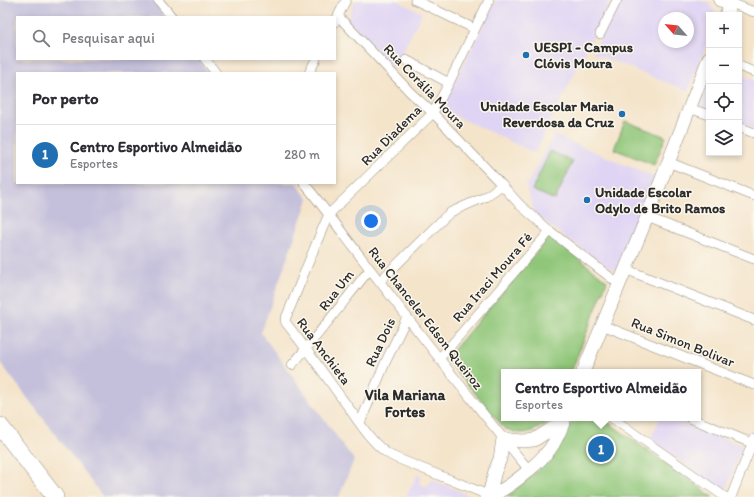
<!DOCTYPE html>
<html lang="pt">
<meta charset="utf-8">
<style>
body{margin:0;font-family:Itim,sans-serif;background:#f2f2f3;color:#2b2b33}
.controls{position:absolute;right:12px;top:12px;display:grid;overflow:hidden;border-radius:0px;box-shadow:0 2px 6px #0003}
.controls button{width:36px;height:36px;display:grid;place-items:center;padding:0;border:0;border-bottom:1px solid #e1e1e2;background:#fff;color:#2b2b33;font:20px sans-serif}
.compass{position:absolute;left:658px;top:12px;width:36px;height:36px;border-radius:50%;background:#fff;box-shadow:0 2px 6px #0003;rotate:297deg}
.you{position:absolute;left:371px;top:221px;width:14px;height:14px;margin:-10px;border:3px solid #fff;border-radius:50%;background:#1a73e8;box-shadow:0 0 0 6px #1a73e833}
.badge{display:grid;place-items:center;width:26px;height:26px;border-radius:50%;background:#1f6fb2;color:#fff;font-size:13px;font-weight:700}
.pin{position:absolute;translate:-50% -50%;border:2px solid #fff;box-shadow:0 1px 4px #0006}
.popup{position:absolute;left:501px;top:369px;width:200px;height:52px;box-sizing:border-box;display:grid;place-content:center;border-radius:0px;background:#fff;filter:drop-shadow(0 1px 3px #0005);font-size:13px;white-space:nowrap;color:#7c7c81}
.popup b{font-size:15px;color:#2b2b33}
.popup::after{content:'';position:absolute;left:50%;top:100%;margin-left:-8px;border:8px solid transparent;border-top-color:#fff}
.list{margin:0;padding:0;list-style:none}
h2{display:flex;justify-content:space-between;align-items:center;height:52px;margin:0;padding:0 16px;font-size:17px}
h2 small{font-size:13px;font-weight:400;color:#7c7c81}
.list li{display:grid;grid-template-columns:26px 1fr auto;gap:12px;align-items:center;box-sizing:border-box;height:60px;padding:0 16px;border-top:1px solid #e1e1e2}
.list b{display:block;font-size:15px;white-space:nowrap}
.list p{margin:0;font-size:13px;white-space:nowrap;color:#7c7c81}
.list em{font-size:13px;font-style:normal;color:#7c7c81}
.icon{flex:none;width:22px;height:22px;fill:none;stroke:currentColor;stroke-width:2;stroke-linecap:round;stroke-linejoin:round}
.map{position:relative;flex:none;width:754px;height:497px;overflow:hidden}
.search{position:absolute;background:#fff;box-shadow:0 2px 6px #0003;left:16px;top:16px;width:320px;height:44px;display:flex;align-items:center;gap:10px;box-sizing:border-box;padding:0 14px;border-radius:0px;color:#7c7c81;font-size:15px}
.panel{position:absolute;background:#fff;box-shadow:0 2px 6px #0003;left:16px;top:72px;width:320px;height:112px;border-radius:0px}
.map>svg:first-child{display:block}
.built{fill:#e0d4f4;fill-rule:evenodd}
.industrial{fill:#c4c0db}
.green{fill:#8fc678;stroke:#5d7852}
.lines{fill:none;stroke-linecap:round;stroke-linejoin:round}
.street-casing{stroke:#90887a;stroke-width:10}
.secondary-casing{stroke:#90887a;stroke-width:14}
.highway-casing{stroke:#90887a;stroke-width:18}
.street{stroke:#fff;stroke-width:9}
.secondary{stroke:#fff;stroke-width:13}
.highway{stroke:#fff;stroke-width:17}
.poi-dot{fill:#1f6fb2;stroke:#fbf7ec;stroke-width:1.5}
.labels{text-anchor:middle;stroke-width:3;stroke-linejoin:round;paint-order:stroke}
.poi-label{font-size:14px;font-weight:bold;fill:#2b2b2b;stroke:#fbf7ec;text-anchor:start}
.street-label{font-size:14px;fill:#2b2b2b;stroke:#fbf7ec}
.neighbourhood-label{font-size:15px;font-weight:bold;fill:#2b2b2b;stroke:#fbf7ec}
</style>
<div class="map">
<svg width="754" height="497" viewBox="0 0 754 497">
<rect width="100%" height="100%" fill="#fbf7ec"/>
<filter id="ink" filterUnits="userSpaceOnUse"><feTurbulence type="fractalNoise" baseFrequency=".025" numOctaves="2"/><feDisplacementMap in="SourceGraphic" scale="8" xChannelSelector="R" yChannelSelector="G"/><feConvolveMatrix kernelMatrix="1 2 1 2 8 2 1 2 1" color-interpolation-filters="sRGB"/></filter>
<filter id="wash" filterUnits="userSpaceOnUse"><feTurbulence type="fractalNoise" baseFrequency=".012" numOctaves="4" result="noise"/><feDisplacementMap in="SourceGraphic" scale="16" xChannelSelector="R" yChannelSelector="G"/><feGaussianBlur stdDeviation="0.9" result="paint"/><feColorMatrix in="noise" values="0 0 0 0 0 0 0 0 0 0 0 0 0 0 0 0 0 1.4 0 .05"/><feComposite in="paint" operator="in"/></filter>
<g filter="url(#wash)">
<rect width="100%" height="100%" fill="#f4e4ca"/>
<!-- built -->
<path class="built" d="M356 0H396L422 13 394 69 347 20Z
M496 0H611L535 153 441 109Z
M619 0H697L709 3 717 15H709V39L688 91 593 53ZM664 18H688V42H664Z
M709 74V110L696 105Z
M739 74 754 80V129L739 122Z
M554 135 654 177 616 271 601 263 535 214 526 186Z
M660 418H671L743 446 725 492 650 440Z
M418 473 421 478 418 483 426 487 433 480 470 496 468 497H406Z"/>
<!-- industrial -->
<path class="industrial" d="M0 0H152L166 17H17V59H198L209 73H17V183H296L308 199 261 333 354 460 339 497H103L0 362Z"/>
<!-- green -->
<path class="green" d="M625 121 666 137 654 165 614 149Z
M550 151 573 161 555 200 532 190Z
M550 236 607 281 571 372H504V418H552C544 426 532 433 521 433 516 433 510 430 505 429L446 359Z
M573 418H602L713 497H509L507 496C525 482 551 461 563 441 567 434 570 425 573 418Z"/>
</g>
<g filter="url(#ink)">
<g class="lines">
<!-- street casing -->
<g class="street-casing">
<path id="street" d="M158 0 172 17
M415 0 475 29
M489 0 449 83 433 113 329 214C313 249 300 285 285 320L286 323C306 348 324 374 343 400 357 418 373 448 394 457L493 497
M731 3 754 12
M338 16 411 93 433 113 502 185 520 205 550 231 619 284
M335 22 346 0
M600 34 617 0
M205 59 216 73
M406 60 449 83
M739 66 754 72
M309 73 316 59
M689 108 709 115
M739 127 754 133
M668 162 754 196
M304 183C330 215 354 249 380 282 428 345 478 408 529 470
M647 217 754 259
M625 269 754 320
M379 282 444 218 451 212 485 197 502 185
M602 325 754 385
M439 359 550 231
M292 365C319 334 344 301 370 269
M612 418 725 497
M690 418 754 444
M360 423 386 361 407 317
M731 497 754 439"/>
</g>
<!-- secondary casing -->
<g class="secondary-casing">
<path id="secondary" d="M720 0 731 3 726 15
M583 372 647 217 709 58
M489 495 495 471 500 459 503 439 522 441 534 440 564 421
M486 497C491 495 496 494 500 491 515 483 540 462 550 449 556 441 560 431 564 421"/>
</g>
<!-- highway casing -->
<g class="highway-casing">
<path id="highway" d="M0 426 55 497"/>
</g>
<!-- street -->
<use href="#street" class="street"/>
<!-- secondary -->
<use href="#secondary" class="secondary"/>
<!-- highway -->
<use href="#highway" class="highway"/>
</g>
</g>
<!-- markers -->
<g class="poi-dot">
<circle cx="526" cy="55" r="4"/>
<circle cx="622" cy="114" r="4"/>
<circle cx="587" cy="200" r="4"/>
</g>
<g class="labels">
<!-- poi labels -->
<g class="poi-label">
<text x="534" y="52">UESPI - Campus<tspan x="534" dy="16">Clóvis Moura</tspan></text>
<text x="614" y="111" text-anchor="end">Unidade Escolar Maria<tspan x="614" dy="16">Reverdosa da Cruz</tspan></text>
<text x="595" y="197">Unidade Escolar<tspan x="595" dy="16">Odylo de Brito Ramos</tspan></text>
</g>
<!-- street labels -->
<g class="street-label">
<text transform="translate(425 86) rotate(46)" y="5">Rua Corália Moura</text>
<text transform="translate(391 135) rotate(-45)" y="5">Rua Diadema</text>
<text transform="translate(492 277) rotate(-49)" y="5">Rua Iraci Moura Fé</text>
<text transform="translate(336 290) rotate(-52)" y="5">Rua Um</text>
<text transform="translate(426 318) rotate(52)" y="5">Rua Chanceler Edson Queiroz</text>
<text transform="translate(380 342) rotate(-65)" y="5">Rua Dois</text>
<text transform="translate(683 342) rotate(22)" y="5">Rua Simon Bolivar</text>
<text transform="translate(324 351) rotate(53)" y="5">Rua Anchieta</text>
</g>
<!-- neighbourhood labels -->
<g class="neighbourhood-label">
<text x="405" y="400">Vila Mariana<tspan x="405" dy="17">Fortes</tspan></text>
</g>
</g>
</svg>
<div class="controls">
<button>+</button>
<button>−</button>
<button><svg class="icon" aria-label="locate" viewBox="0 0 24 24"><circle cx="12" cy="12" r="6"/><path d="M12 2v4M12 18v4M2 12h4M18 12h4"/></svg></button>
<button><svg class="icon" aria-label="layers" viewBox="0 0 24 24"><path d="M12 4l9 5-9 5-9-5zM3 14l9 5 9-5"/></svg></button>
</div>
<svg class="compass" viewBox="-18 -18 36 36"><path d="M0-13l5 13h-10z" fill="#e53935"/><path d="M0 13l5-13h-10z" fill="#7c7c81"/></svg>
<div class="you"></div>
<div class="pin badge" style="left:601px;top:449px">1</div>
<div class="popup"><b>Centro Esportivo Almeidão</b>Esportes</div>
<div class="search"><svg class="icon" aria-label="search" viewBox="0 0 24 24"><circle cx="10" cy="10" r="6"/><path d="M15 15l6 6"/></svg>Pesquisar aqui</div>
<section class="panel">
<h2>Por perto<small></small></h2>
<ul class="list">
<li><span class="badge">1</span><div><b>Centro Esportivo Almeidão</b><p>Esportes</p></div><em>280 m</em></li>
</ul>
</section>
</div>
